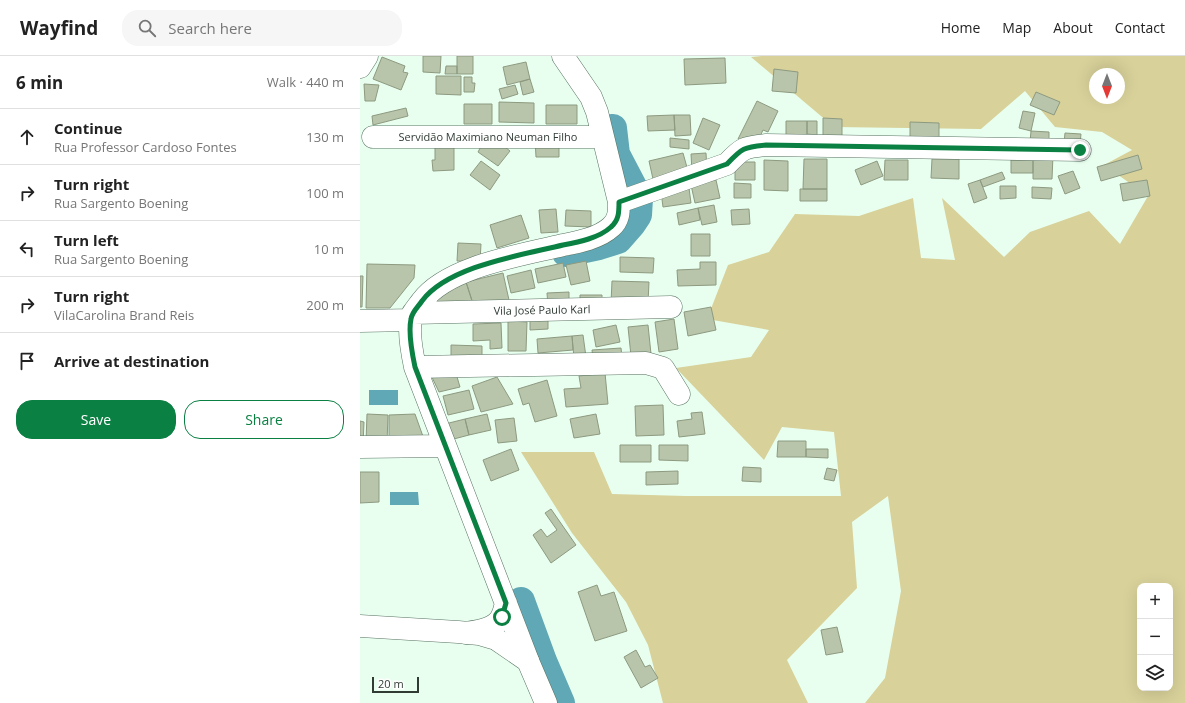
<!DOCTYPE html>
<meta charset="utf-8">
<style>
body{margin:0;font-family:"Open Sans",sans-serif;background:#f6f6f6;color:#222}
.controls{position:absolute;right:12px;bottom:12px;display:grid;overflow:hidden;border-radius:8px;box-shadow:0 4px 16px #0002}
.controls button{width:36px;height:36px;display:grid;place-items:center;padding:0;border:0;border-bottom:1px solid #e0e0e0;background:#fff;color:#222;font:20px sans-serif}
.compass{position:absolute;left:729px;top:12px;width:36px;height:36px;border-radius:50%;background:#fff;box-shadow:0 4px 16px #0002;rotate:180deg}
.scale{position:absolute;left:12px;bottom:10px;width:47px;box-sizing:border-box;padding-left:4px;border:2px solid #303b34;border-top:0;font-size:11px;line-height:14px;white-space:nowrap;color:#303b34;-webkit-text-stroke:3px #fff;paint-order:stroke}
.stop{position:absolute;width:12px;height:12px;margin:-9px;border:3px solid #0b8043;border-radius:50%;background:#fff}
.stop.end{background:#0b8043;border-color:#fff;box-shadow:0 1px 4px #0008}
.list{margin:0;padding:0;list-style:none}
h2{display:flex;justify-content:space-between;align-items:center;height:52px;margin:0;padding:0 16px;font-size:17px}
h2 small{font-size:13px;font-weight:400;color:#767676}
.list li{display:grid;grid-template-columns:26px 1fr auto;gap:12px;align-items:center;box-sizing:border-box;height:56px;padding:0 16px;border-top:1px solid #e0e0e0}
.list b{display:block;font-size:15px;white-space:nowrap}
.list p{margin:0;font-size:13px;white-space:nowrap;color:#767676}
.list em{font-size:13px;font-style:normal;color:#767676}
.actions{display:flex;gap:8px;padding:12px 16px}
.actions a{flex:1;padding:9px 0;border:1px solid #0b8043;border-radius:16px;text-align:center;font-size:14px;color:#0b8043}
.actions .main{background:#0b8043;color:#fff}
.icon{flex:none;width:22px;height:22px;fill:none;stroke:currentColor;stroke-width:2;stroke-linecap:round;stroke-linejoin:round}
.map{position:relative;flex:none;width:825px;height:647px;overflow:hidden}
header{display:flex;align-items:center;gap:24px;box-sizing:border-box;height:56px;padding:0 20px;background:#fff;border-bottom:1px solid #e0e0e0}
header strong{font-size:19px}
nav{display:flex;gap:22px;margin-inline-start:auto;font-size:14px}
.search{width:280px;height:36px;background:#f6f6f6;display:flex;align-items:center;gap:10px;box-sizing:border-box;padding:0 14px;border-radius:16px;color:#767676;font-size:15px}
main{display:flex}
aside{flex:1;background:#fff}
.map>svg:first-child{display:block}
.green{fill:#d8d19a;fill-rule:evenodd}
.water{fill:#60a8b5}
.lines{fill:none;stroke-linecap:round;stroke-linejoin:round}
.river{stroke:#60a8b5;stroke-width:28}
.building{fill:#b8c5aa;stroke:#8d9a80}
.minor-casing{stroke:#597362;stroke-width:23}
.major-casing{stroke:#597362;stroke-width:23}
.minor{stroke:#fff;stroke-width:22}
.major{stroke:#fff;stroke-width:22}
.route{stroke:#0b8043;stroke-width:5}
.labels{text-anchor:middle;stroke-width:3;stroke-linejoin:round;paint-order:stroke}
.street-label{font-size:11px;fill:#303b34;stroke:#fff}
</style>
<header>
<strong>Wayfind</strong>
<div class="search"><svg class="icon" aria-label="search" viewBox="0 0 24 24"><circle cx="10" cy="10" r="6"/><path d="M15 15l6 6"/></svg>Search here</div>
<nav><a>Home</a><a>Map</a><a>About</a><a>Contact</a></nav>
</header>
<main>
<aside>
<h2>6 min<small>Walk · 440 m</small></h2>
<ul class="list">
<li><svg class="icon" aria-label="ahead" viewBox="0 0 24 24"><path d="M12 20V5M6 11l6-6 6 6"/></svg><div><b>Continue</b><p>Rua Professor Cardoso Fontes</p></div><em>130 m</em></li>
<li><svg class="icon" aria-label="right" viewBox="0 0 24 24"><path d="M7 20v-9h11M14 6l5 5-5 5"/></svg><div><b>Turn right</b><p>Rua Sargento Boening</p></div><em>100 m</em></li>
<li><svg class="icon" aria-label="left" viewBox="0 0 24 24"><path d="M17 20v-9H6M10 6l-5 5 5 5"/></svg><div><b>Turn left</b><p>Rua Sargento Boening</p></div><em>10 m</em></li>
<li><svg class="icon" aria-label="right" viewBox="0 0 24 24"><path d="M7 20v-9h11M14 6l5 5-5 5"/></svg><div><b>Turn right</b><p>VilaCarolina Brand Reis</p></div><em>200 m</em></li>
<li><svg class="icon" aria-label="arrive" viewBox="0 0 24 24"><path d="M6 21V4h12l-3 4 3 4H6"/></svg><div><b>Arrive at destination</b></div></li>
</ul>
<div class="actions"><a class="main">Save</a><a>Share</a></div>
</aside>
<div class="map">
<svg width="825" height="647" viewBox="0 0 825 647">
<rect width="100%" height="100%" fill="#e8ffef"/>
<!-- green -->
<path class="green" d="M402 0H825V647H505L525 622 541 535 528 440 492 466 497 532 427 604 448 647H303L288 589 266 546 212 477 161 396H234L252 438 326 440H481L474 376 422 371 404 404 316 312 391 301 409 274 347 263 368 209 409 196 435 158 499 160 553 142 561 202 595 204 582 142 644 201 670 176 729 155 760 188 788 140 744 109 772 94 742 76 695 71 665 35 621 73 474 71 391 1ZM735 18H759V42H735ZM780 530H810V632H780Z"/>
<!-- water -->
<path class="water" d="M9 334H38V349H9Z
M30 436H58L59 449H30Z"/>
<g class="lines">
<!-- river -->
<path class="river" d="M206 197 239 190 258 184 272 168 278 159 279 142 256 98 253 72
M161 545 183 605 201 647"/>
</g>
<!-- building -->
<path class="building" d="M63 0H81L80 17 63 16Z
M97 0H113V18H97Z
M22 1 45 10 43 16 48 17 41 34 13 23Z
M365 2 366 27 325 29 324 3Z
M166 6 170 23 147 29 143 11Z
M86 10H97V18H85Z
M414 13 438 16 436 37 412 35Z
M76 20H101V39L76 38Z
M104 21H112V27H115L114 36H104Z
M170 23 174 36 163 39 160 26Z
M4 28 19 29 15 45H5Z
M155 29 158 38 142 43 139 33Z
M676 36 700 46 694 59 670 49Z
M397 45 418 55 408 76 403 74 397 87H386L378 83Z
M139 46 174 47V67L139 66Z
M104 48H132V68H104Z
M186 49H217V68H186Z
M46 52 48 60 13 69 12 60Z
M663 55 675 57 671 75 659 72Z
M314 59 315 74 288 75 287 60Z
M314 59H330L331 79 315 80Z
M343 62 360 69 349 94 333 87Z
M463 62 482 63V86L463 85Z
M426 65H447V85H426Z
M447 65H457V79L447 78Z
M550 66 579 67V86H550Z
M671 75 689 76V87L670 86Z
M705 77 721 78 720 88 704 87Z
M310 82 329 84V93L310 91Z
M125 83 145 91 150 95 138 110 118 96Z
M175 83H199V101H176Z
M75 89H94V114L73 115 72 104H75Z
M323 97 328 115 293 123 289 105Z
M346 97 347 114 332 115 331 98Z
M673 99H693L692 123H673Z
M778 99 782 113 741 125 737 111Z
M444 103H467V133H443Z
M572 103H599V123L571 122Z
M404 104 428 105V135L404 134Z
M525 104H548V124H524Z
M651 104H673V117H651Z
M121 105 140 119 130 134 110 119Z
M517 105 523 120 501 129 495 114Z
M375 106H395V124H375Z
M713 115 720 132 705 138 698 120Z
M642 116 645 123 623 131 620 124Z
M356 124 360 142 335 147 331 129Z
M620 124 627 142 614 147 608 128Z
M787 124 790 140 763 145 760 128Z
M374 127 391 128V142H374Z
M640 130H656V142L640 143Z
M672 131 692 132 691 143 672 142Z
M329 132 331 147 303 151 301 136Z
M440 133H467V145H440Z
M354 149 357 166 342 169 338 152Z
M338 152 340 164 319 169 317 157Z
M196 153 198 176 181 177 179 154Z
M389 153 390 168 372 169 371 154Z
M206 154 231 155V171L205 170Z
M161 159 169 182 137 192 130 169Z
M331 178H350V200H331Z
M98 187 121 188 120 206 97 205Z
M260 201 294 202 293 217 260 216Z
M226 205 230 225 211 229 206 209Z
M340 206H356V229L318 230 317 214 340 213Z
M203 207 206 221 178 227 175 213Z
M7 208 55 209 54 222 30 252H6Z
M171 214 175 232 151 237 147 220Z
M143 217 151 253 115 254 106 226Z
M0 220H3L2 251H0Z
M252 225 289 226 288 247H251Z
M106 226 115 254H77L76 244 99 228Z
M209 236V250L188 251 187 237Z
M220 239H242V250H220Z
M351 251 356 274 328 280 324 256Z
M170 261H188V273L170 274Z
M314 263 318 293 299 296 295 266Z
M148 265 167 266 166 295H148Z
M141 267 142 292 130 293V284L113 285V268Z
M256 269 260 286 236 291 233 274Z
M288 269 291 298 271 300 268 271Z
M223 279 226 301 214 302 212 280Z
M212 280 213 294 178 297 177 283Z
M91 289 122 290V305H91Z
M261 292 262 301 233 303 232 294Z
M95 314 100 331 79 336 70 317Z
M245 317 248 348 206 351 204 333 221 332 219 320Z
M137 321 153 348 121 356 112 330Z
M187 324 197 360 175 366 169 347 163 349 158 333Z
M109 334 114 353 88 359 83 340Z
M303 349 304 379 276 380 275 350Z
M342 356 345 378 319 381 317 365 332 363 331 357Z
M7 358 28 359 27 387 6 386Z
M55 358 65 386 29 388V359Z
M127 358 131 374 109 379 105 363Z
M236 358 240 378 214 382 210 363Z
M154 362 157 385 138 387 135 364Z
M105 363 109 379 90 384 85 368Z
M0 365 4 366 3 389H0Z
M418 385H446V401H417Z
M260 389H291V406H260Z
M299 389H328V405L299 404Z
M151 393 159 414 131 425 123 404Z
M446 393H468V402L446 401Z
M383 411 401 412V426L382 425Z
M467 412 477 414 474 425 464 423Z
M318 415V428L286 429V416Z
M0 416H19V446L0 447Z
M191 453 216 489 191 507 173 479 181 473 187 481 197 474 185 457Z
M237 529 241 540 254 536 267 575 235 585 218 536Z
M477 571 483 596 466 599 461 574Z
M276 594 285 611 290 609 298 622 281 632 264 601Z"/>
<g class="lines">
<!-- minor casing -->
<g class="minor-casing">
<path id="minor" d="M0 11 7 0
M13 81H243
M259 146 367 108C382 92 384 91 406 89L720 94
M53 257 311 251
M0 265 51 264
M55 311 286 307 303 312 319 338
M0 391 85 390
M106 577C119 575 136 573 142 560 144 556 145 551 146 547
M168 605 55 311C52 297 48 277 51 263 52 256 58 251 62 245 88 210 163 199 203 189 219 186 239 182 251 171 259 164 259 156 259 146L237 56 231 41 203 0"/>
</g>
<!-- major casing -->
<g class="major-casing">
<path id="major" d="M0 570 98 576 119 578 136 583 168 605 186 647"/>
</g>
<!-- minor -->
<use href="#minor" class="minor"/>
<!-- major -->
<use href="#major" class="major"/>
</g>
<g class="lines">
<!-- route -->
<path class="route" d="M142 561 146 547 55 311C52 297 48 277 51 263 52 256 58 251 62 245 88 210 162 199 203 189 219 186 239 182 251 171 259 164 259 156 259 146L367 108C382 92 384 91 406 89L720 94"/>
</g>
<g class="labels">
<!-- street labels -->
<g class="street-label">
<text x="128" y="85">Servidão Maximiano Neuman Filho</text>
<text transform="translate(182 254) rotate(-1)" y="4">Vila José Paulo Karl</text>
</g>
</g>
</svg>
<div class="controls">
<button>+</button>
<button>−</button>
<button><svg class="icon" aria-label="layers" viewBox="0 0 24 24"><path d="M12 4l9 5-9 5-9-5zM3 14l9 5 9-5"/></svg></button>
</div>
<svg class="compass" viewBox="-18 -18 36 36"><path d="M0-13l5 13h-10z" fill="#e53935"/><path d="M0 13l5-13h-10z" fill="#767676"/></svg>
<div class="scale">20 m</div>
<div class="stop" style="left:142px;top:561px"></div>
<div class="stop end" style="left:720px;top:94px"></div>
</div>
</main>
